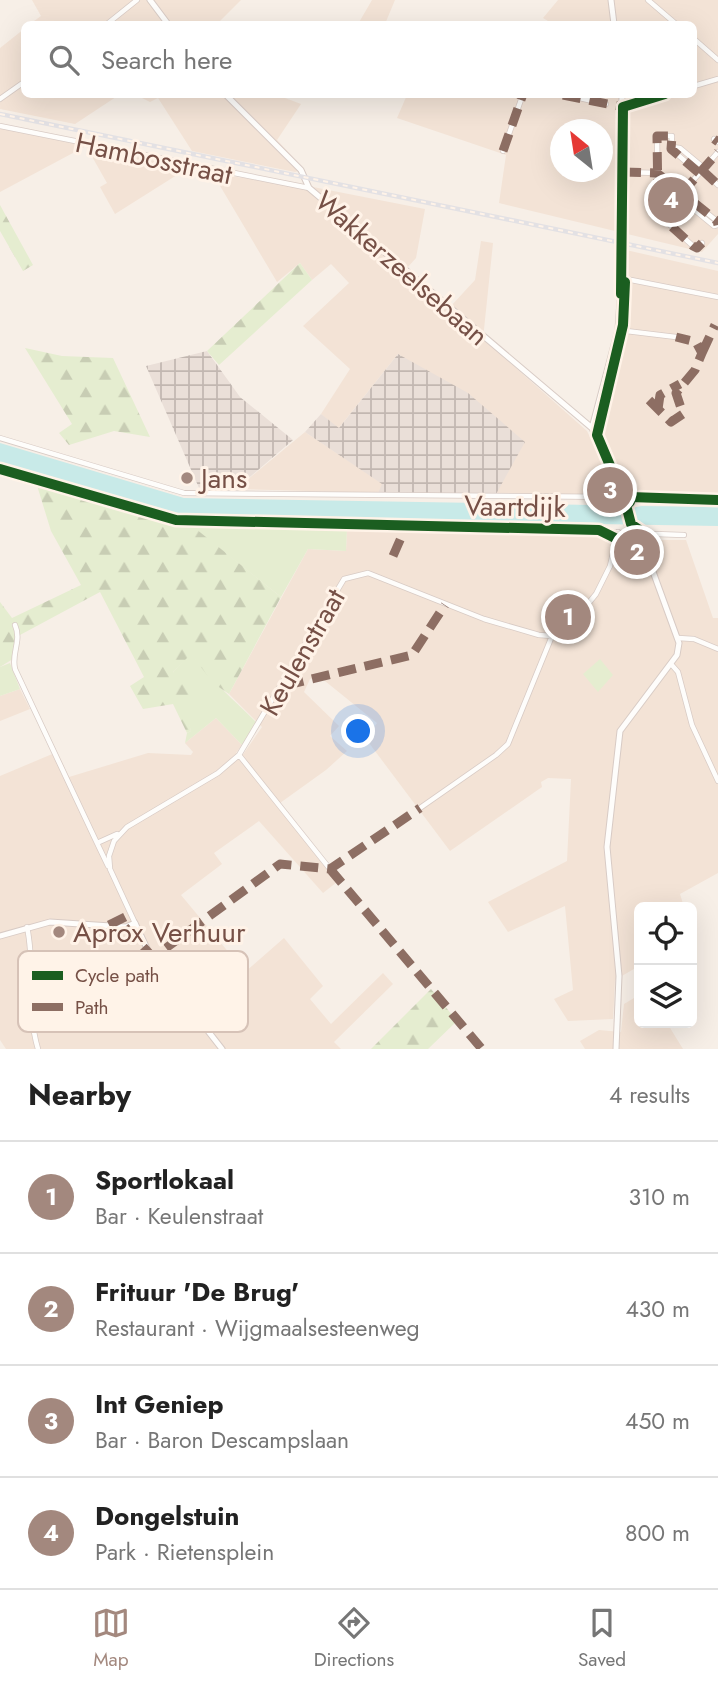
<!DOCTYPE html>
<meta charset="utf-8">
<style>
body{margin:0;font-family:Jost,sans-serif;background:#f2f2f2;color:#222}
.controls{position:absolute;right:21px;bottom:21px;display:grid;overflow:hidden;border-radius:10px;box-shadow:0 7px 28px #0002}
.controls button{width:63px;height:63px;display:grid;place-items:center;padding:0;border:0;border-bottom:2px solid #e0e0e0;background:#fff;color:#222;font:35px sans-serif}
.compass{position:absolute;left:550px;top:119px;width:63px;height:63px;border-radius:50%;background:#fff;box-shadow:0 7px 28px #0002;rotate:330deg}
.you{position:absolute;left:359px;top:732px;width:24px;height:24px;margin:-18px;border:5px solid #fff;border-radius:50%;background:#1a73e8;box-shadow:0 0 0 10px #1a73e833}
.badge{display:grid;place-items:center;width:46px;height:46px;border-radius:50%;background:#a3887e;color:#fff;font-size:23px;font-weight:700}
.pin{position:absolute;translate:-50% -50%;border:4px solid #fff;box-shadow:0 2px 7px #0006}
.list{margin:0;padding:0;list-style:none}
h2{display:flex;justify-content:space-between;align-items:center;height:91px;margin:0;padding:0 28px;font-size:30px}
h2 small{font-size:23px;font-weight:400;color:#767676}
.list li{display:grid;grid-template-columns:46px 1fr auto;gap:21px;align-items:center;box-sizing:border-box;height:112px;padding:0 28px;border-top:2px solid #e0e0e0}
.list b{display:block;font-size:26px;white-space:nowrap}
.list p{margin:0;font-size:23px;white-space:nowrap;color:#767676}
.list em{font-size:23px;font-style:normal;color:#767676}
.icon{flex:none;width:38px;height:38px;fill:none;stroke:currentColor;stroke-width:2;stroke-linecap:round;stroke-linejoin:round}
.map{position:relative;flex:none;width:718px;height:1049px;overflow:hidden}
.search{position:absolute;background:#fff;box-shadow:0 7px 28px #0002;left:21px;right:21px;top:21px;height:77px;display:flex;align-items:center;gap:18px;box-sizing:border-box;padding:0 24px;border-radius:10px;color:#767676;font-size:26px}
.sheet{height:539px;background:#fff}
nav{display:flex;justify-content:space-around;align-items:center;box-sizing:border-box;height:98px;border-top:2px solid #e0e0e0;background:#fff;font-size:19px;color:#767676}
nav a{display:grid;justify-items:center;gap:4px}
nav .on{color:#a3887e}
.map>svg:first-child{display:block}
.residential{fill:#f3e3d6;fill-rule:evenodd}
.industrial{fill:url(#industrial-grid)}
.green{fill:#e5edd0}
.forest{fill:url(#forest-firs)}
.water{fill:#c8eae8}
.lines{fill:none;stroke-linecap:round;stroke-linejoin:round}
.minor-casing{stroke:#d8cbc5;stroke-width:6}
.tertiary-casing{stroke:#d8cbc5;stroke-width:7}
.minor{stroke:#fefdfb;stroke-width:4.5}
.tertiary{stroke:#fefdfb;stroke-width:5}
.rail-casing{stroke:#e3e1e4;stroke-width:4.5}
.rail{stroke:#fff3e8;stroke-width:2;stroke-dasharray:5;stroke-linecap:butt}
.quiet{stroke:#8d6e63;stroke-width:9;stroke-dasharray:18 9;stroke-linecap:butt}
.cycleway-casing{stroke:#fff3e8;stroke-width:15}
.cycleway{stroke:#1b5e20;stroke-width:10}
.poi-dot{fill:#a3887e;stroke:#fff3e8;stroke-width:2.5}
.labels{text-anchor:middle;stroke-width:6;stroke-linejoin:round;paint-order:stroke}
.street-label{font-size:28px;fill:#765046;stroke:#fff3e8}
.poi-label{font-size:28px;fill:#765046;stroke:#fff3e8;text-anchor:start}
.key{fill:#fff3e8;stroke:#d6c2b7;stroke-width:2}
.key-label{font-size:19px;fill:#765046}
</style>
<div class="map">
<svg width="718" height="1049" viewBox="0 0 718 1049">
<defs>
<pattern id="industrial-grid" width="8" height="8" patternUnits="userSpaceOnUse" patternTransform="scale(1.75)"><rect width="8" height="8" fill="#eadfd8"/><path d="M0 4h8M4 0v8" fill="none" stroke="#c2b7b1"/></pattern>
<pattern id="forest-firs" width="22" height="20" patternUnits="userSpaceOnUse" patternTransform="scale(1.75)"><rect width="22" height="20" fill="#e5edd0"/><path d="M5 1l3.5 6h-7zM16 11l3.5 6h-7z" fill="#c8cdb4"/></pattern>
</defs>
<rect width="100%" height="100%" fill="#f7efe7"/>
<!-- residential -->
<path class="residential" d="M32 0H241L217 24H30L41 16Z
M372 0H395L385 24H358Z
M558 0H718V234L702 252 499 203 506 155 397 118 407 95 547 94 567 98 568 94H694V24H553L543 18ZM560 130H602V172H560Z
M24 29V94L119 95 75 124 0 109V48Z
M136 95H277L301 104 277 140 304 169 295 172 192 151 158 98 150 102Z
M0 128 86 146 188 168 115 214 100 187 107 183 86 146 0 192Z
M213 174 313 187 425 209 416 258 407 268 451 306 475 280 481 241 493 243 483 339 587 431 616 491 610 498 495 496 398 354 338 429 321 414 350 369 303 326 349 283 331 264 312 280 300 263 277 282Z
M626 250 718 271V495L625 493 618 485 597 434V422L623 324Z
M305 432 383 484 378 493 236 489Z
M347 529 631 535 647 540H686L713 618H718V873L680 894 684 907H639V966L615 980 613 1019 568 1021 554 999 573 990 565 906 508 932 488 902 567 861 571 779 548 778 541 782 542 787 450 851 366 739 377 723 320 677 310 679 304 692 339 726 330 736 347 751 326 770 280 803 242 756 262 727 229 694 308 549 346 551Z
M20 689 30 709 0 721V696Z
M216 718 242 745 236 753 337 882 323 893 259 821 214 853 222 864 181 895 245 972 284 938 323 986 310 999 331 1024 383 973 393 984 334 1042 341 1049H6L0 1040V776L57 752 69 777 148 753 191 755 193 752 185 743Z
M639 995V1023H667L683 1049H585L580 1041 599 1030 621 1032 624 1004Z"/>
<!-- industrial -->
<path class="industrial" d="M207 351 240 397 293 440 236 489 199 488 146 366Z
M398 354 468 393 525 442 495 496 378 493 382 484 305 432 321 414 339 428Z"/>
<!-- green -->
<path class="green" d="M661 178 666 182 664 185 679 199 683 196 687 205 672 223 673 213 659 201Z
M191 526 347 529 346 551 308 549 281 597Z
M191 653C210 680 233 699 256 722L242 745 216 718 185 743 187 733 191 731 173 672Z
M600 659 613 675 598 692 583 674Z
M10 663 20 689 0 696V667Z"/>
<!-- forest -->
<path class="forest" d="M0 205 33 265 23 271 0 231Z
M300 263 312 280 219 365 207 351Z
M25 348 62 356 113 358 150 437 114 431 69 445 59 433 72 424Z
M35 479 186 521 281 597 229 694 213 683 191 654 173 672 198 698 186 709 191 731 187 733 173 704 143 709 130 686 144 677 100 592 20 635 16 657 0 667V602L12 618 81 585 51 531Z
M431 989 457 1021 428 1049H371Z"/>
<!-- water -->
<path class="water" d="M0 443 184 498 592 505 614 511 642 506 718 507V526L174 517 0 464Z"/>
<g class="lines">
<!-- minor casing -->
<g class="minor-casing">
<path id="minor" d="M648 0 676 24
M107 24 137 0
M694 39 718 60
M694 86 718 79
M562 94 606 104
M0 99 24 82
M623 107 665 94
M0 126 309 188
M714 139 718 142
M672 147 680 148 704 168
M503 151 523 94
M702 170 718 185
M623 172 657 173 717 221 718 225
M699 173 671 149 672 136H657L658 204 669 213 670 225 693 246 697 248 702 243
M682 193 718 152
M683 194 686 203 714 226 718 225
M621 278 718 297
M618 330 676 337
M0 438 184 493 620 497
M385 525 684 535
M15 625C22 641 11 653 15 669L97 843
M678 638 694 639 718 649
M671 664 678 672 692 725 718 781
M239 755 330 869
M420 808 496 755 508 744 552 636
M108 866 97 843 117 834
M135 923 110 869 109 856 114 841 127 827 218 773 239 755 344 579 368 573 484 619 539 635 552 636 570 626 596 594 610 566 618 532
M27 927C36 968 26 1010 38 1049"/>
</g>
<!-- tertiary casing -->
<g class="tertiary-casing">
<path id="tertiary" d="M150 0 168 24
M611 0 614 24
M225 94 301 170 309 188 592 428
M620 497 718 500
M0 936 50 922 126 927 135 923 152 959 222 1049
M616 1049 619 976 607 847 620 731 677 655 679 643 644 547 627 525 619 492 592 428 618 330 620 301 622 94"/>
</g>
<!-- minor -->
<use href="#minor" class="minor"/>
<!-- tertiary -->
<use href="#tertiary" class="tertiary"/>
<!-- rail casing -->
<g class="rail-casing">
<path id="rail" d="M0 114 718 263"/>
</g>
<!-- rail -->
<use href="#rail" class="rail"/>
<!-- quiet -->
<path class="quiet" d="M563 95 623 107
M714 139 718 142
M503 151 523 94
M702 170 718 185
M623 172 657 173 717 221 718 225
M699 173 671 149 672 136H657L658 204 669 213 670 225 693 246 697 248 702 243
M682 193 718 152
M702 353 715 325
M649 400 671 422 683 414 676 393 695 370 702 353 696 342 676 337
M658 409 660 395 680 384
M393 556 404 531
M286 680 295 683 412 655 445 605
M330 869 482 1049
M109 925 131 914
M125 927 149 953
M166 948 280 864 330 869 420 808"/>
<!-- cycleway casing -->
<g class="cycleway-casing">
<path id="cycleway" d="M621 294 623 107 665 94
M0 469 176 520 599 530 617 539H644L641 531 631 524 626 505 630 502V486L614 475 597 435 623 325 625 282
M630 497 718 500"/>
</g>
<!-- cycleway -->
<use href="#cycleway" class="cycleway"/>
</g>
<!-- markers -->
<g class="poi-dot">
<circle cx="187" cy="478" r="7"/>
<circle cx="59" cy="932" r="7"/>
</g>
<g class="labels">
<!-- street labels -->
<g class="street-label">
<text transform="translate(154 158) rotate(12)" y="10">Hambosstraat</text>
<text transform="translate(402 268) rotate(41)" y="10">Wakkerzeelsebaan</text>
<text transform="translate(515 506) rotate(1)" y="10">Vaartdijk</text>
<text transform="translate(302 652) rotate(-60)" y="10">Keulenstraat</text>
</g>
<!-- poi labels -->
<g class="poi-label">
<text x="201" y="488">Jans</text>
<text x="73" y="942">Aprox Verhuur</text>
</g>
</g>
<!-- legend -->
<rect x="18" y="951" width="230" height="81" rx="10" class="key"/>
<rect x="32" y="971" width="31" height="9" fill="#1b5e20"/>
<rect x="32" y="1003" width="31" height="8" fill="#8d6e63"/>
<g class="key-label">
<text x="75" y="982">Cycle path</text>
<text x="75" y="1014">Path</text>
</g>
</svg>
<div class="controls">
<button><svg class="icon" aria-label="locate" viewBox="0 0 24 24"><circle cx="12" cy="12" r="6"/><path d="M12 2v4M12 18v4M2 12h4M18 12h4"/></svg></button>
<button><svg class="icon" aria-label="layers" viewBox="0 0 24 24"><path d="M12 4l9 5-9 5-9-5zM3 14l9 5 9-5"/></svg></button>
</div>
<svg class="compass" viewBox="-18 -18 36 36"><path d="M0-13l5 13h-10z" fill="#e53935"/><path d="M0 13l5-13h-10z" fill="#767676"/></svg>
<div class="you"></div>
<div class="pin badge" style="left:568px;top:617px">1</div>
<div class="pin badge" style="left:637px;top:552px">2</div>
<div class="pin badge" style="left:610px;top:490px">3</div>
<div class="pin badge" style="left:671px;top:200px">4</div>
<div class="search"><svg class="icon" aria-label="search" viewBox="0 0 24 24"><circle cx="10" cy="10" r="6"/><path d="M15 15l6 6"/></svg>Search here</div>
</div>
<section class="sheet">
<h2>Nearby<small>4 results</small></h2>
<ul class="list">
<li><span class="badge">1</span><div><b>Sportlokaal</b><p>Bar · Keulenstraat</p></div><em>310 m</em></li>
<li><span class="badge">2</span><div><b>Frituur 'De Brug'</b><p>Restaurant · Wijgmaalsesteenweg</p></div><em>430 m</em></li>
<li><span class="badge">3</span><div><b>Int Geniep</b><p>Bar · Baron Descampslaan</p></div><em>450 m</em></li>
<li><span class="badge">4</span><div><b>Dongelstuin</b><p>Park · Rietensplein</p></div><em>800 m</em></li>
</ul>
</section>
<nav>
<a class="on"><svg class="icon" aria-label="map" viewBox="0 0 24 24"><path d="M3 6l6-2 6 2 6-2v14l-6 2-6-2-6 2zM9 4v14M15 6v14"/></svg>Map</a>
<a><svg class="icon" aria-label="directions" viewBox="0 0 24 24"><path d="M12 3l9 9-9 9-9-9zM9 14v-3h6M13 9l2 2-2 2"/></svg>Directions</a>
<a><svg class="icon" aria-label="saved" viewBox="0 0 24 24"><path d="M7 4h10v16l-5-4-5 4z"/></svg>Saved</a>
</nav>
